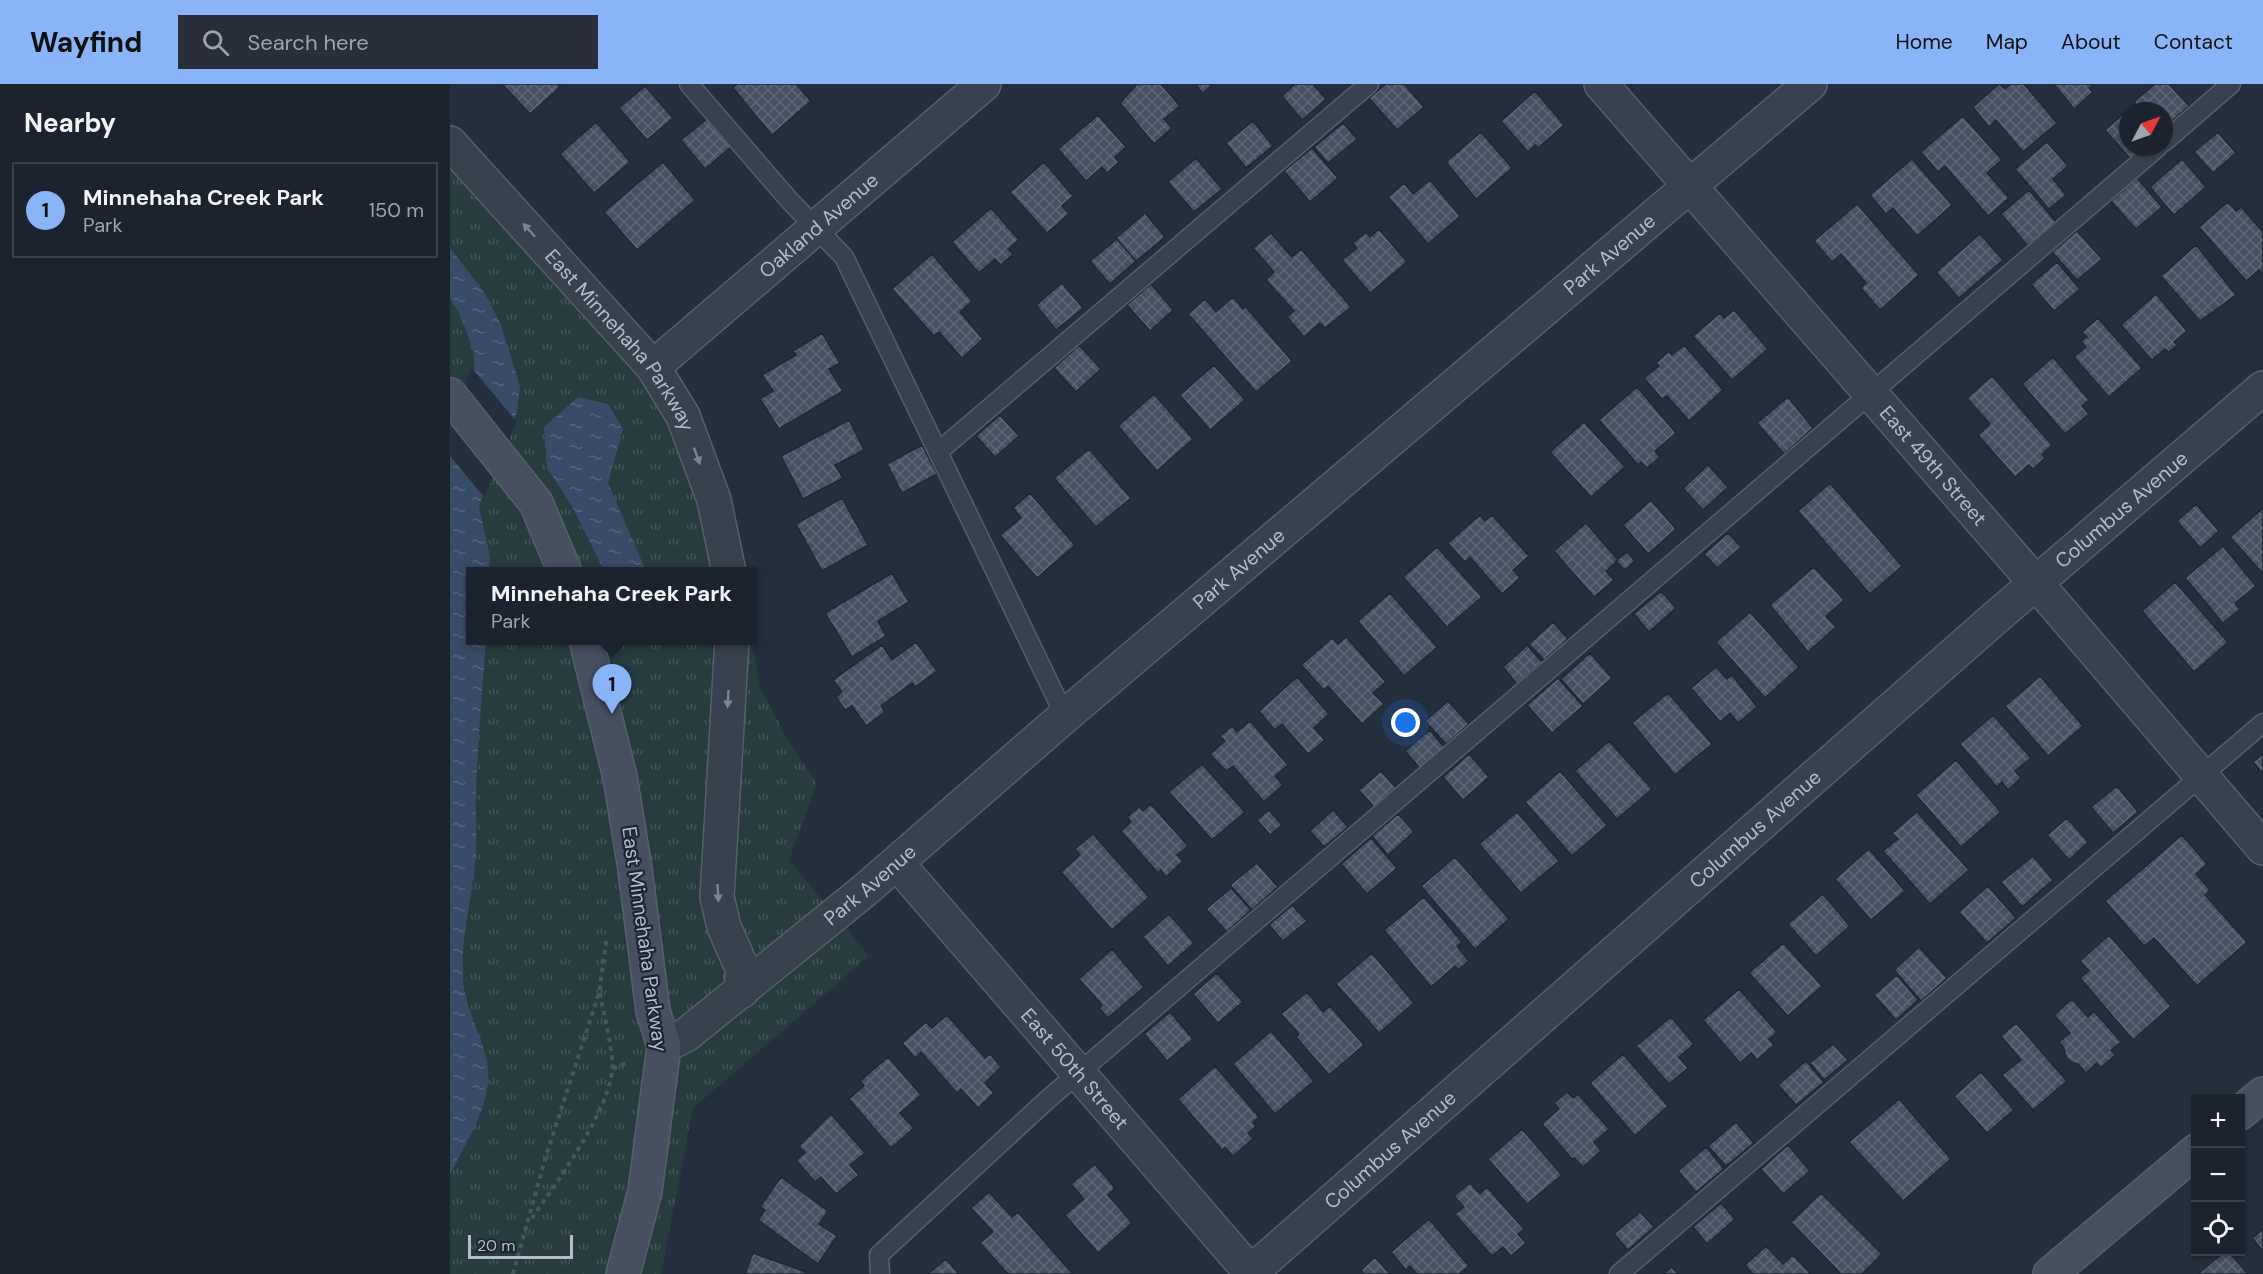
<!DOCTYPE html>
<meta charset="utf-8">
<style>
body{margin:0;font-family:"DM Sans",sans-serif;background:#282f3a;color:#f1f3f6}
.controls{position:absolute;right:18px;bottom:18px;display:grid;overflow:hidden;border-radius:0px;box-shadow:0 2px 4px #0004}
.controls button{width:54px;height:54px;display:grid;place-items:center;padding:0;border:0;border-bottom:2px solid #39404a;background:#1b232e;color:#f1f3f6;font:30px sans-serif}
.compass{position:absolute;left:1669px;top:18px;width:54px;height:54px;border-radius:50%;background:#1b232e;box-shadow:0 2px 4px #0004;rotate:49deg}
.scale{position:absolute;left:18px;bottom:15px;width:105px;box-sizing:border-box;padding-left:6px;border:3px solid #b4bcc9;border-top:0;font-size:16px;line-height:21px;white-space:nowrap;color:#b4bcc9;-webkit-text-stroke:4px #1d2633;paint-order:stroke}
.you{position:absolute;left:956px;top:639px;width:21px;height:21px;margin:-15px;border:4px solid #fff;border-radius:50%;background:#1a73e8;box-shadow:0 0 0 9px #1a73e833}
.badge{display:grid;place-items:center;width:39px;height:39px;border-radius:50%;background:#8ab4f8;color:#111;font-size:20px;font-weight:700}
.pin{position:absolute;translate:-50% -50px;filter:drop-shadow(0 2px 3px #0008)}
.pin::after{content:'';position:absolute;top:32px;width:21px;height:18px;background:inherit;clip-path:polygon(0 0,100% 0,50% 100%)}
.popup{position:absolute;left:16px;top:483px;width:291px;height:78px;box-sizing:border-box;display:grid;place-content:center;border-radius:0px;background:#1b232e;filter:drop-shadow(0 2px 4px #0005);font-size:20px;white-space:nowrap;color:#a0a4aa}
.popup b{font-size:22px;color:#f1f3f6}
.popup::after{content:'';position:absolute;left:50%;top:100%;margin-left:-12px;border:12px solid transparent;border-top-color:#1b232e}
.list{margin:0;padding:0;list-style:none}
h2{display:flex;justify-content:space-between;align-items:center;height:78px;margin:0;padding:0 24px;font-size:26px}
h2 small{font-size:20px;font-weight:400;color:#a0a4aa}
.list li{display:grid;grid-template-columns:39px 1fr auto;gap:18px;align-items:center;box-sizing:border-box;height:96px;margin:0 12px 12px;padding:0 12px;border:2px solid #39404a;border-radius:0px}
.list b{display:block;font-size:22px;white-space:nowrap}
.list p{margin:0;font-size:20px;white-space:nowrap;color:#a0a4aa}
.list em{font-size:20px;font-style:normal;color:#a0a4aa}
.icon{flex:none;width:33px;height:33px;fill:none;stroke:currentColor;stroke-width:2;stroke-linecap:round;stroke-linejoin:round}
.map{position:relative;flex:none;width:1813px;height:1190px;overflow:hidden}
header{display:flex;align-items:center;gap:36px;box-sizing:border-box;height:84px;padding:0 30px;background:#8ab4f8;color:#111}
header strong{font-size:28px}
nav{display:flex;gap:33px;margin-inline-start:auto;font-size:21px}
.search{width:420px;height:54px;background:#282f3a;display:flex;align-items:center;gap:15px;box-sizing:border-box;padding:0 21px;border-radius:0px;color:#a0a4aa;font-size:22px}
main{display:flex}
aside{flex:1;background:#1b232e}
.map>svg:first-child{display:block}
.park{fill:url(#park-tufts)}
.water{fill:url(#water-ripples)}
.pier{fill:#242f3e}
.building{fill:url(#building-cross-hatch);stroke:#1f2835;stroke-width:1.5}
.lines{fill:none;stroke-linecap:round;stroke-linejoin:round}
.lane-casing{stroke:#565f6c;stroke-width:21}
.street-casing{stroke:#565f6c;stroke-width:36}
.secondary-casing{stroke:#565f6c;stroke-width:36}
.path{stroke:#44595c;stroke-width:4;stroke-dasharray:4.5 4.5;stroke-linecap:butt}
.lane{stroke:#38414e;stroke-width:18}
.street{stroke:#38414e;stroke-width:33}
.secondary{stroke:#465061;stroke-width:33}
.oneway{fill:#7c8592}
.labels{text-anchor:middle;stroke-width:4.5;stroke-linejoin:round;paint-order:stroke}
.street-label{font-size:20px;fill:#b4bcc9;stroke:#1d2633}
</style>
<header>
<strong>Wayfind</strong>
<div class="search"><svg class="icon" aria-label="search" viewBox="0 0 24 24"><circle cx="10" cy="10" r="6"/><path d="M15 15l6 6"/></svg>Search here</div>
<nav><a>Home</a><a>Map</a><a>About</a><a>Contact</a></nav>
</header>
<main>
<aside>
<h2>Nearby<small></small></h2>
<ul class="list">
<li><span class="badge">1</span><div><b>Minnehaha Creek Park</b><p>Park</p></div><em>150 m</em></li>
</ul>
</aside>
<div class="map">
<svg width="1813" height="1190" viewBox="0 0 1813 1190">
<defs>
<pattern id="park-tufts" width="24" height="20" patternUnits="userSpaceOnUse" patternTransform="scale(1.5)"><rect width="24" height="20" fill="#263c3f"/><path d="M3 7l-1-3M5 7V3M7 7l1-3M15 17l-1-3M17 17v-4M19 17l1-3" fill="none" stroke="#435659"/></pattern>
<pattern id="water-ripples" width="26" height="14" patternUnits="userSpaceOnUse" patternTransform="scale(1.5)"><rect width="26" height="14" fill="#394c67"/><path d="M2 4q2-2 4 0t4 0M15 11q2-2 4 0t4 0" fill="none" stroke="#53647b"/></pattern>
<pattern id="building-cross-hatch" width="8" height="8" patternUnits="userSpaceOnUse" patternTransform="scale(1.5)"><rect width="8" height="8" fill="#455162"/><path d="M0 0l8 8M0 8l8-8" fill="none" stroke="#5d6877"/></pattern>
</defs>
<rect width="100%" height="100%" fill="#242f3e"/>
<!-- park -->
<path class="park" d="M0 38 147 203 242 322 271 385 291 460 294 487 21 488V556L302 557 310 603 338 657 367 699 339 776 419 872 243 1024 211 1190H0Z"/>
<!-- water -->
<path class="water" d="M0 164 34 208 51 241 70 302 67 328 29 422 40 473 39 487 21 488V556L36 557C32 607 28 657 26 707 25 727 27 747 26 766 24 809 10 851 13 893 14 921 29 946 36 972 47 1016 17 1054 0 1091V358L24 287V267L8 227 0 215Z
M128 313 158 320 173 345 158 399 196 487H154L123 424 97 384 94 343Z"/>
<!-- pier -->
<path class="pier" d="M21 283 67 338 34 413 0 372V349Z"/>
<!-- building -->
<path class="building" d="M52 0H107L110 3 80 30Z
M287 0H346L361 17 322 51 283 4Z
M687 0H711L730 22 714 35 722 44 704 60 670 19Z
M745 0H763L753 9Z
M845 0H863L876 15 852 36 832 12Z
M936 0H954L974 23 947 46 919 14Z
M1549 0 1555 5 1561 0H1574L1607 39 1573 68 1546 36 1539 43 1523 23Z
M1604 0H1644L1639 4 1643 8 1624 25Z
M1705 0H1719L1739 22 1714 44V27H1693L1684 18Z
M195 2 223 34 197 56 169 24Z
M1085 7 1114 41 1088 64 1085 61 1078 68 1051 37Z
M1685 20 1691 27H1678V63H1692L1680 74 1655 46Z
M648 31 676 63 665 73 669 78 657 89 652 83 636 97 608 65Z
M1513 32 1552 76 1537 89 1559 114 1538 132 1495 82 1488 88 1471 68Z
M257 35 281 63 255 85 231 56Z
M803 37 823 62 796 84 776 59Z
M146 38 180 78 144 109 110 70Z
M893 39 907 55 878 79 864 63Z
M1031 48 1062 84 1026 115 996 78Z
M1768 48 1786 69 1763 89 1744 68Z
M1597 58 1618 82 1603 95 1616 111 1599 125 1565 85Z
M862 64 888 94 860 118 834 87Z
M746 74 772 105 744 128 718 98Z
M1462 75 1502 121 1467 152 1443 124 1436 130 1420 111Z
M1732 75 1756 103 1724 131 1700 103Z
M213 78 245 116 187 166 154 128Z
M594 78 623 112 612 122 619 130 597 149 560 108Z
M1687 94 1712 123 1686 145 1661 117Z
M980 96 1010 132 978 160 938 113 954 99 963 110Z
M1579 106 1606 138 1578 162 1551 130Z
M1778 118 1786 127 1791 123 1813 148V190L1809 186 1796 197 1749 143Z
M1407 120 1469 191 1430 226 1411 204 1416 199 1391 170 1382 178 1364 157Z
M541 124 569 156 558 165 563 170 551 181 545 175 529 189 502 158Z
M695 129 715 153 686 177 666 154Z
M929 145 957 178 920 209 892 176 907 164 903 159 916 148 920 153Z
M1627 147 1652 175 1627 196 1602 168Z
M821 149 842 173 851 165 901 223 875 244 870 239 854 253 837 233 844 227 816 196 824 188 803 164Z
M1530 150 1553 176 1509 214 1486 188Z
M667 155 686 177 660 200 640 177Z
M1746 161 1786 211 1750 237 1711 192Z
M482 170 522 217 510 228 533 255 512 274 489 248 484 252 442 205Z
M1607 178 1630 205 1604 227 1581 200Z
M612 199 633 224 606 246 586 221Z
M701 200 723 226 700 247 677 221Z
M1706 210 1737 247 1724 258 1727 261 1719 268 1715 265 1702 276 1671 241Z
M783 213 793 225 796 223 842 277 806 308 738 230 755 215 766 228Z
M1284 226 1318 265 1282 296 1243 252 1270 229 1274 234Z
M1648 234 1692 284 1659 313 1624 273 1636 263 1631 257 1637 253 1632 248Z
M372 249 390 279 379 285 393 307 329 345 310 315 323 307 312 291 346 271 343 267Z
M629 261 651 285 626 308 604 284Z
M1234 261 1273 306 1239 337 1217 312 1212 315 1194 294 1209 282 1206 279 1219 267 1222 271Z
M1603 273 1639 316 1632 322 1639 330 1615 350 1572 300Z
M764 281 795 316 760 346 730 311Z
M1542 292 1602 361 1592 370 1595 374 1583 385 1579 381 1565 393 1528 351 1540 340 1517 314Z
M1187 303 1226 349 1205 367 1210 373 1197 384 1191 378 1188 381 1149 336Z
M704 310 743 355 707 387 668 342Z
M1338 313 1363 344 1334 370 1307 339Z
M550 331 569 352 545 373 526 352Z
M399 336 414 366 385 381 393 394 353 415 331 372Z
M1134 338 1175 383 1141 413 1100 368Z
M472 361 487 390 452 409 437 380Z
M639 365 681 414 646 443 604 394Z
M1258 381 1278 403 1253 426 1233 404Z
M1380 399 1452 482 1420 510 1348 427Z
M580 409 625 461 587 494 550 451 571 434 563 424Z
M392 414 418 461 372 487 346 440Z
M1201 416 1226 445 1198 470 1173 441Z
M1746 420 1769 447 1750 464 1727 437Z
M1813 424V490L1780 453Z
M1030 431 1035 437 1042 431 1079 472 1063 486 1070 494 1052 510 1020 473 1015 478 998 459Z
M1136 439 1168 476 1156 487 1164 496 1144 513 1104 467Z
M1278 449 1291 463 1267 484 1254 470Z
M1773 462 1806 502 1785 519 1790 525 1773 539 1735 494Z
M987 463 1032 513 997 543 953 493Z
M1177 468 1185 477 1175 486 1166 477Z
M1364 483 1394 516 1376 532 1386 543 1358 568 1320 521Z
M442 489 459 518 428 537 436 552 402 573 375 529Z
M1725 498 1778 558 1744 588 1692 527Z
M1211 507 1226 524 1199 548 1184 530Z
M940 509 987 563 954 592 908 537Z
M1300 528 1349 583 1315 614 1266 558Z
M1103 538 1118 555 1094 576 1079 560Z
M896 553 936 598 923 609 934 620 912 640 878 602 874 606 851 581 882 554 888 560Z
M466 558 487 587 465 603 462 599 431 622 435 628 416 642 402 622 395 626 386 613 392 608 383 596 432 561 442 576Z
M1077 561 1092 578 1067 600 1053 583Z
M1140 569 1162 594 1133 620 1111 595Z
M1266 583 1277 595 1282 591 1307 623 1288 639 1280 629 1270 638 1241 604Z
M1590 592 1633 642 1598 672 1555 622Z
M847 593 879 630 864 644 875 656 858 670 832 640 825 646 809 627Z
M1108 594 1133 622 1102 649 1077 621Z
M1218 609 1262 660 1225 691 1182 639Z
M998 617 1019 640 996 660 975 637Z
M1543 631 1581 674 1565 687 1571 694 1558 706 1552 698 1547 703 1510 660Z
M800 637 838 681 825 692 833 701 814 718 783 682 776 687 760 670 775 657 770 652 782 642 787 648Z
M980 646 994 663 970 684 955 667Z
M1159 657 1202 705 1167 735 1125 687Z
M1019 670 1039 693 1013 716 993 693Z
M1813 670V690L1803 678Z
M1506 676 1551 728 1511 763 1466 711Z
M752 680 795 728 762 756 719 708Z
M931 687 946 704 924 723 909 706Z
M1110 687 1157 741 1122 772 1075 718Z
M1667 702 1688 728 1663 749 1641 723Z
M701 720 738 762 727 771 733 777 716 793 711 786 708 789 671 747 681 738 677 733 689 723 693 727Z
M819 726 832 741 820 751 807 736Z
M883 726 898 743 874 763 860 747Z
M1067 728 1109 777 1071 809 1029 760Z
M1467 728 1519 786 1480 820 1433 767 1448 755 1442 749Z
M948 730 964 748 938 771 922 752Z
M1617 734 1638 758 1619 776 1597 751Z
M643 750 699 813 662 846 611 788 630 771 625 765Z
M1732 751 1757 780 1746 790 1760 806 1755 811 1797 858 1747 902 1704 854 1694 862 1655 817Z
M921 754 947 784 917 810 891 780Z
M1419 765 1455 807 1421 836 1385 795Z
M1583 772 1603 796 1572 823 1551 798Z
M1005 773 1059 835 1025 865 971 802Z
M807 779 828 803 802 826 780 801Z
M1538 802 1566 834 1537 859 1509 828Z
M781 804 801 826 777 848 756 825Z
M1373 810 1400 842 1366 872 1338 840Z
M974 813 1012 858 1007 862 1019 877 1008 886 1005 882 981 903 934 846Z
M842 821 857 837 833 857 819 841Z
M719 830 744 859 718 882 693 853Z
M1659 851 1721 922 1683 956 1630 894 1639 887 1630 877Z
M1333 859 1372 902 1338 932 1299 889Z
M1469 863 1497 894 1471 917 1444 886Z
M662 865 694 903 658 934 649 924 652 921 629 895Z
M922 869 964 919 929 949 886 900Z
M767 889 793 918 768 939 743 910Z
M1447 891 1468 916 1446 936 1424 911Z
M1289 905 1327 948 1319 955 1324 961 1307 976 1301 969 1290 979 1253 936Z
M857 908 873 928 880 922 914 961 879 991 846 953 849 950 831 930Z
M1622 915 1638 933 1644 927 1671 958 1661 966 1666 971 1650 984 1647 979 1636 989 1628 980 1621 978 1616 973 1614 964 1609 958 1620 949 1604 931Z
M720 928 743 955 717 977 694 950Z
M497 931 535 974 540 970 551 983 535 999 544 1009 528 1024 511 1005 507 1009 471 968 465 974 452 959 476 938 482 944Z
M1221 933 1244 960 1229 973 1238 984 1219 1000 1186 962Z
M1566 939 1617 997 1583 1026 1552 991 1571 976 1551 952Z
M821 947 864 997 825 1030 783 980Z
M1383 960 1398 976 1374 996 1360 979Z
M1173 970 1218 1022 1185 1052 1140 999Z
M438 973 471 1011 450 1029 464 1044 441 1064 399 1015 414 1002 410 997Z
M1356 977 1374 998 1346 1021 1328 1001Z
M765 982 809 1033 803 1038 806 1042 798 1049 803 1055 783 1072 775 1063 772 1066 728 1015Z
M1531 988 1564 1026 1537 1049 1504 1012Z
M1117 1008 1123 1014 1128 1010 1159 1045 1144 1058 1151 1067 1133 1083 1124 1074 1122 1075 1092 1040 1109 1025 1104 1019Z
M1449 1015 1501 1075 1453 1117 1399 1058Z
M381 1030 415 1069 400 1081 409 1091 386 1110 371 1093 365 1098 346 1076 355 1069 349 1062Z
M1286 1038 1304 1059 1276 1082 1258 1062Z
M1072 1045 1112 1091 1077 1120 1038 1075Z
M1338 1061 1360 1087 1333 1110 1311 1085Z
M1256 1063 1274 1085 1246 1108 1228 1087Z
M645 1080 665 1104 658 1111 682 1139 648 1169 615 1131 634 1115 621 1100Z
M331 1093 378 1127 369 1140 387 1152 368 1180 308 1136 315 1126 310 1123Z
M1020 1099 1030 1110 1037 1103 1074 1145 1068 1150 1076 1159 1061 1172 1053 1163 1042 1172 1005 1130 1014 1123 1004 1112Z
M539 1108 562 1133 568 1128 623 1190H558L530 1159 543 1148 521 1124Z
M1371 1109 1432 1170 1412 1190H1391L1341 1138Z
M1271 1119 1285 1135 1257 1160 1243 1143Z
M1190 1128 1204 1143 1178 1166 1164 1150Z
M979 1135 1019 1182 1009 1190H967L960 1182 956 1186 941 1168Z
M1813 1145V1167L1802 1154Z
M1316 1162 1333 1180 1343 1171 1361 1190H1303L1295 1181Z
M1774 1168H1779L1798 1190H1748Z
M303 1169 356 1188 355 1190H295Z
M925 1173 940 1190H914L911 1186Z
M496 1175 509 1190H480L479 1189Z
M1222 1183 1228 1190H1213Z"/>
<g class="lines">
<!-- lane casing -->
<g class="lane-casing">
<path id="lane" d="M239 0 340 117 394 173 488 368
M1714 58 1781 0
M615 632 488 368 919 0
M430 1190 429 1171 597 1016 1708 63
M1169 1190 1813 639"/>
</g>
<!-- street casing -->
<g class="street-casing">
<g id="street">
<path id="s1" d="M1151 0 1611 528 1813 764"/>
<path id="s2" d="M0 59 203 283 233 332 264 416 279 488"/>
<path id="s3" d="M203 283 534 0"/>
<path d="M282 556 267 813 274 843 292 884V907"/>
<path id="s4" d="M447 779 802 1190"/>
<path id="s5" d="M214 962 236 951 415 806 615 632 1360 0"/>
<path id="s6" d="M799 1190 1545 534 1813 304"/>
</g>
</g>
<!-- secondary casing -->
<g class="secondary-casing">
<path id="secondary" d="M0 311 86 419 115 488
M136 556 170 693 185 785 203 927 214 962 195 1107 173 1190
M1790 1029 1813 1010
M1600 1190 1746 1067"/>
</g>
<!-- path -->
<path class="path" d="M163 985 178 978
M82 1134C107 1098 158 1029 162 986 164 968 153 929 150 909
M63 1190 96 1072 149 909 157 853"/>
<!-- lane -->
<use href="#lane" class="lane"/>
<!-- street -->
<use href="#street" class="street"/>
<!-- secondary -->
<use href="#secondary" class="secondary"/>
</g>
<!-- one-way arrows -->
<defs><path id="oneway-solid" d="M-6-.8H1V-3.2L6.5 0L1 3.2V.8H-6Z" transform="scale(1.5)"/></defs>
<g class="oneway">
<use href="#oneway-solid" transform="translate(79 146) rotate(-132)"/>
<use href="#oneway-solid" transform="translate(247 372) rotate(70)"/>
<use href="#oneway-solid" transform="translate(278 615) rotate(93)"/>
<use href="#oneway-solid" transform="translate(268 809) rotate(87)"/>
</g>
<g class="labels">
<!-- street labels -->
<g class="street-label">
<text dy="7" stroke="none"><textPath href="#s3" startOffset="218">Oakland Avenue</textPath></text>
<text dy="7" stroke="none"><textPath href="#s5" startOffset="1234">Park Avenue</textPath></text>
<text dy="7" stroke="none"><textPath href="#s2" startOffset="261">East Minnehaha Parkway</textPath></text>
<text dy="7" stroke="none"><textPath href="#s1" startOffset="506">East 49th Street</textPath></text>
<text dy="7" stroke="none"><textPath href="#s6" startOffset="1160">Columbus Avenue</textPath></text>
<text dy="7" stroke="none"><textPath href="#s5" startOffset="748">Park Avenue</textPath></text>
<text dy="7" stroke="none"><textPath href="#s6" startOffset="674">Columbus Avenue</textPath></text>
<text dy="7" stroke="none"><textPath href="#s5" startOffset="262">Park Avenue</textPath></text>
<text transform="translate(195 855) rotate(82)" y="7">East Minnehaha Parkway</text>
<text dy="7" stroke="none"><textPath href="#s4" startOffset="272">East 50th Street</textPath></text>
<text dy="7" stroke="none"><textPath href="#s6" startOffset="188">Columbus Avenue</textPath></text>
</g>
</g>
</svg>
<div class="controls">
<button>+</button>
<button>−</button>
<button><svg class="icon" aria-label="locate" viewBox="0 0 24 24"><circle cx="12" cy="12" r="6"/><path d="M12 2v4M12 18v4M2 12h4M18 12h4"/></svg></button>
</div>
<svg class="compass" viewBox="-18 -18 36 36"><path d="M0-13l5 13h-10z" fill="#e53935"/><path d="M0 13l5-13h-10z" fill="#a0a4aa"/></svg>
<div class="scale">20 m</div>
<div class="you"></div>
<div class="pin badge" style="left:162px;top:630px">1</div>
<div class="popup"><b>Minnehaha Creek Park</b>Park</div>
</div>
</main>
